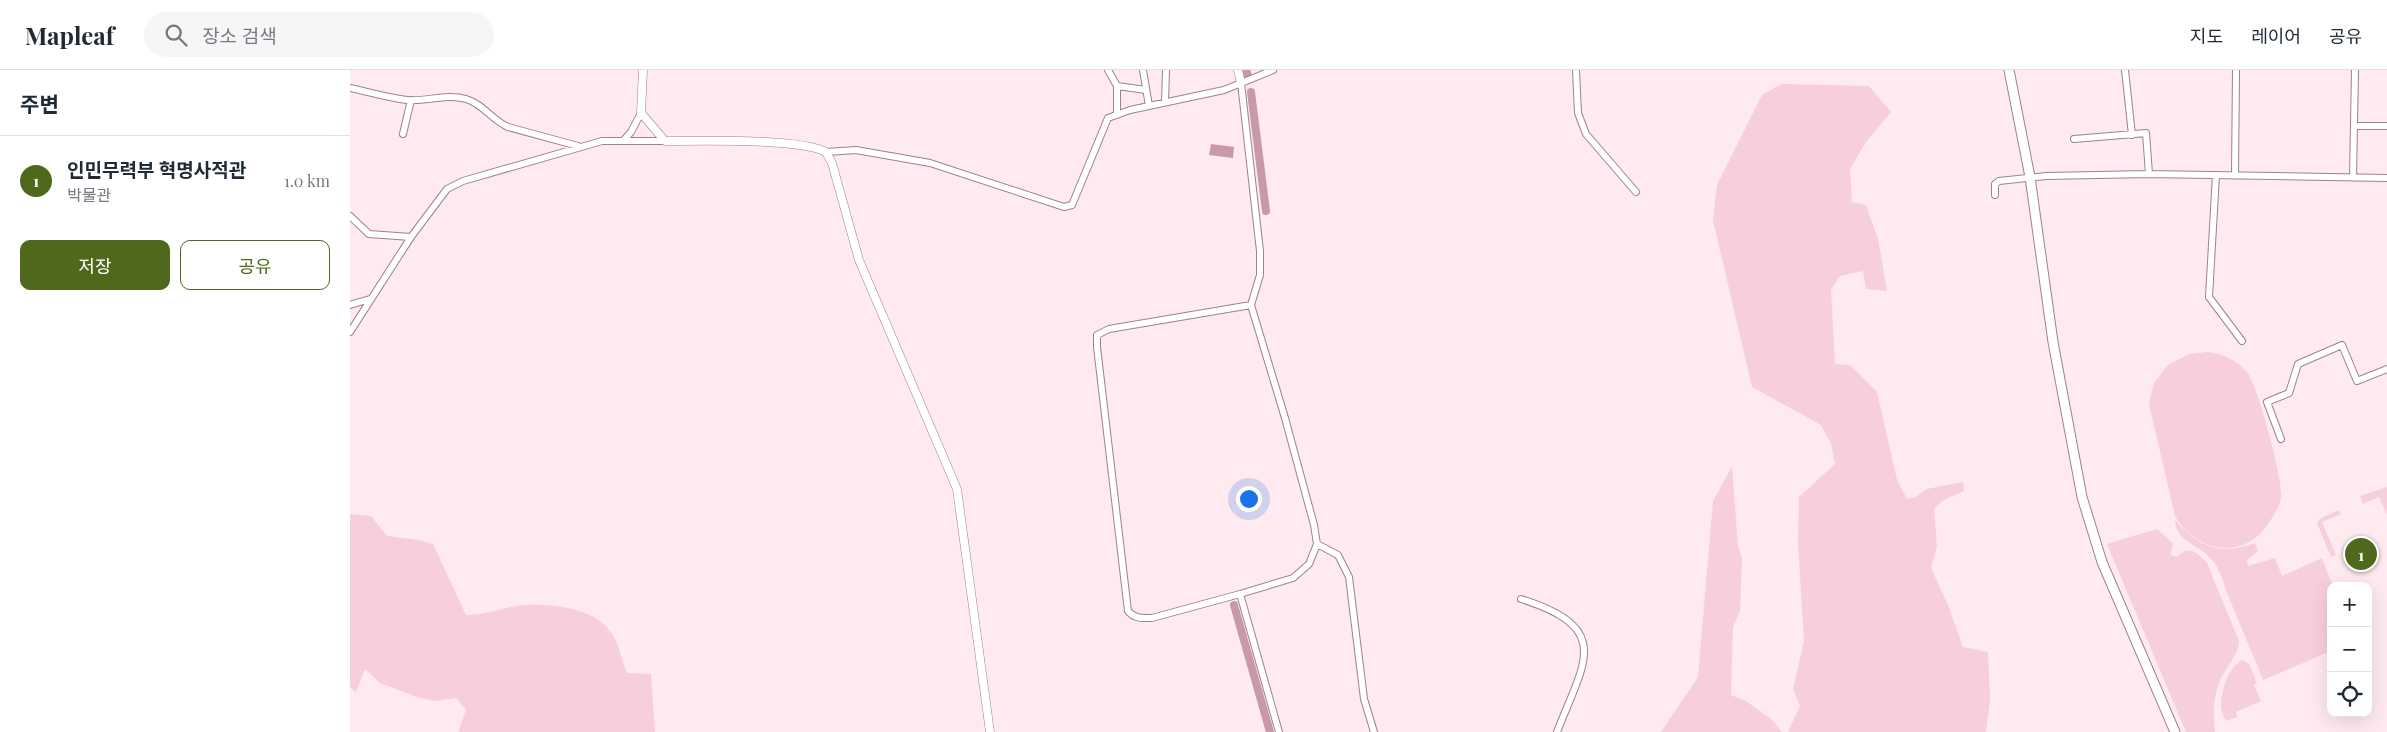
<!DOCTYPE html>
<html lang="ko">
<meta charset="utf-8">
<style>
body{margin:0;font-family:"Playfair Display","Noto Sans KR",serif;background:#f6f6f7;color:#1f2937}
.controls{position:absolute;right:15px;bottom:15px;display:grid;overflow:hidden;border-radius:10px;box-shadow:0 5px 20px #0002}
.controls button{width:45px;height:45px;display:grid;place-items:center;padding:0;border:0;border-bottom:1px solid #e0e1e3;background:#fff;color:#1f2937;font:25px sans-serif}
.you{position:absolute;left:898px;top:428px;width:18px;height:18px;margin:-12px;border:4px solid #fff;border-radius:50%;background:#1a73e8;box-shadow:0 0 0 8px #1a73e833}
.badge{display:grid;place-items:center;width:32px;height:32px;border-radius:50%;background:#4e691b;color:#fff;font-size:16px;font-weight:700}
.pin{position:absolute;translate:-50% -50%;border:2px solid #fff;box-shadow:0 1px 5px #0006}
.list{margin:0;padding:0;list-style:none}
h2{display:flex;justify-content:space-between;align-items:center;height:65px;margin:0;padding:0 20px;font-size:21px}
h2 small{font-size:16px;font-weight:400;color:#747a83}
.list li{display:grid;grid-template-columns:32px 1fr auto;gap:15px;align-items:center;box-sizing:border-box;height:90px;padding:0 20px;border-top:1px solid #e0e1e3}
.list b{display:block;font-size:19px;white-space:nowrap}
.list p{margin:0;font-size:16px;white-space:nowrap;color:#747a83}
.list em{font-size:16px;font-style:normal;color:#747a83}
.actions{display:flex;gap:10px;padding:15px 20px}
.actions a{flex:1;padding:11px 0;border:1px solid #4e691b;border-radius:10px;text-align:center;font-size:18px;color:#4e691b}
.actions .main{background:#4e691b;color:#fff}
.icon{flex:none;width:28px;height:28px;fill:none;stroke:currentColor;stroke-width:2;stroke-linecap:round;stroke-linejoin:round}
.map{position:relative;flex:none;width:2037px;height:662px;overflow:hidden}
header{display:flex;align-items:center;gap:30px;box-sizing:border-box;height:70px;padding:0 25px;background:#fff;border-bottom:1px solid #e0e1e3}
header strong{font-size:24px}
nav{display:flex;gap:28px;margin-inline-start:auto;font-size:18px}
.search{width:350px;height:45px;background:#f6f6f7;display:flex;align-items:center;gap:12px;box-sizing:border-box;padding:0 18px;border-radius:28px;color:#747a83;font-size:19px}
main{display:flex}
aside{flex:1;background:#fff}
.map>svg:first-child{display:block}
.green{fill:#f7cfda}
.water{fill:#c899a6}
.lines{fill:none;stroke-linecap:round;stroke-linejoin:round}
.canal{stroke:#c899a6;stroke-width:8}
.minor-casing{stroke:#9f828a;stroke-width:8}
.tertiary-casing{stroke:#9f828a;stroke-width:9}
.secondary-casing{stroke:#9f828a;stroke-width:11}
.minor{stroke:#fff;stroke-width:6}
.tertiary{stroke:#fff;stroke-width:8}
.secondary{stroke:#fff;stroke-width:9}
</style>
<header>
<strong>Mapleaf</strong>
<div class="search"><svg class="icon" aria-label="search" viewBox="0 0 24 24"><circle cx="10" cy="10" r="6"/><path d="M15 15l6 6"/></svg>장소 검색</div>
<nav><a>지도</a><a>레이어</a><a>공유</a></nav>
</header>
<main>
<aside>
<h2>주변<small></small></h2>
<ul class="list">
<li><span class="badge">1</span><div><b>인민무력부 혁명사적관</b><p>박물관</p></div><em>1.0 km</em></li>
</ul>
<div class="actions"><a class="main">저장</a><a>공유</a></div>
</aside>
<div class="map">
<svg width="2037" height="662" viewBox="0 0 2037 662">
<rect width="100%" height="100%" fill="#feeaef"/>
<!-- green -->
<path class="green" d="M1432 14 1519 16 1541 42 1516 72 1500 99 1502 132 1516 135 1528 169 1537 221 1516 219 1513 201 1490 206 1481 220 1485 294 1500 295 1527 322 1547 410 1557 429 1566 427 1577 419 1613 412 1614 421 1592 431 1584 439 1587 476 1581 498 1598 535 1613 577 1638 582 1640 630 1636 662H1438L1450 636 1443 619 1454 571 1448 474 1449 427 1485 394 1481 374 1471 355 1402 317 1363 150 1367 115 1412 25Z
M1858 282C1873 284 1887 290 1897 302 1908 316 1933 409 1931 427 1930 435 1925 444 1920 451 1896 491 1847 484 1825 446L1799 334 1804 313 1818 295 1839 284Z
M1382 396 1388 477 1392 488 1390 541 1383 557 1381 625 1396 631 1422 650 1432 662H1311L1348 607 1363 431Z
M2037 417V445L2029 427 2013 434 2010 426Z
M1989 440 1991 444 1972 452 1986 485 1981 487 1967 453 1971 448Z
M0 444 21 446 37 466 69 470 83 474 116 545C138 545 156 536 177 535 204 534 246 538 262 564 269 575 272 591 277 603L301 604 305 662H108L116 640 106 628 84 631 67 627 30 613 15 599 6 622 0 617Z
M1825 450C1849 477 1869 486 1905 473L1908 481 1897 490 1898 496 1925 488 1932 506 1972 488 1983 516H1981V581L1913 610C1902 582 1890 555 1879 528 1874 516 1871 500 1862 490 1850 474 1826 473 1825 450Z
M1807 459 1823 473 1821 485 1827 487C1838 474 1848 483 1857 493L1889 571C1889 586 1875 597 1870 611 1863 628 1863 644 1865 662H1836L1757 474Z
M1892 590 1899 594 1907 613 1904 615 1911 631 1886 642 1887 647 1876 651C1874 647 1871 641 1871 636 1871 622 1878 597 1892 590Z"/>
<!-- water -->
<path class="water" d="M861 74 884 77 883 88 859 85Z"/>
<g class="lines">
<!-- canal -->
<path class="canal" d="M896 0 898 6
M901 22 916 141
M884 535 920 662"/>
<!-- minor casing -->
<g class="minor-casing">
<path id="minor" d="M758 0 767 16 796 20
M793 0 799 36
M1226 0 1228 43 1236 64 1286 122
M1775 0 1782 65
M891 13 910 181V205L901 235 935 348 964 455 967 474 959 494 943 508 890 524 929 662
M767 16V45
M0 18C19 22 38 28 57 30 77 32 96 23 116 29 133 34 142 50 158 57L228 76
M815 32 816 0
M2004 56H2037
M53 64 61 30
M1724 69 1796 63 1799 104
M274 70 281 62 291 43
M476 82 506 80 580 93 714 137 722 135 758 48 780 40 874 20 923 0
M1866 105 1859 227 1892 271
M1885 106 1886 0
M2003 108 2005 0
M1645 125V114L1649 111 1696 106 1799 104 2037 108
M0 146 19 164 61 167
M0 235 20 229
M0 262 61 167 97 119 113 111 252 71H315
M1931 369 1917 332 1939 323 1948 294 1992 275 2007 311 2037 299
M967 474 988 485 999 507 1014 629 1024 662
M890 524 802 548C791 548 785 549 778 541L747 277V265L759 259 901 235
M1171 529C1264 558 1234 592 1207 662"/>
</g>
<!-- tertiary casing -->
<g class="tertiary-casing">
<path id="tertiary" d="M293 0 291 43 315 71C350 71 449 68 476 82L482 93 509 190 607 419 640 662
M888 0 891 13"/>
</g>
<!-- secondary casing -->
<g class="secondary-casing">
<path id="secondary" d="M1659 0 1680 107 1703 272 1732 427 1752 492 1825 662"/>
</g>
<!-- minor -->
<use href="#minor" class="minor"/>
<!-- tertiary -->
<use href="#tertiary" class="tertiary"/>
<!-- secondary -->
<use href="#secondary" class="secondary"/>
</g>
</svg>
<div class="controls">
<button>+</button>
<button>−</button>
<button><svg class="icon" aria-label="locate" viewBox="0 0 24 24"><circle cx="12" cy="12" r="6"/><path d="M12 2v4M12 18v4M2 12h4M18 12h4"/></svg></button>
</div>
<div class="you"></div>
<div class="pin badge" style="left:2011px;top:484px">1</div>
</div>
</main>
